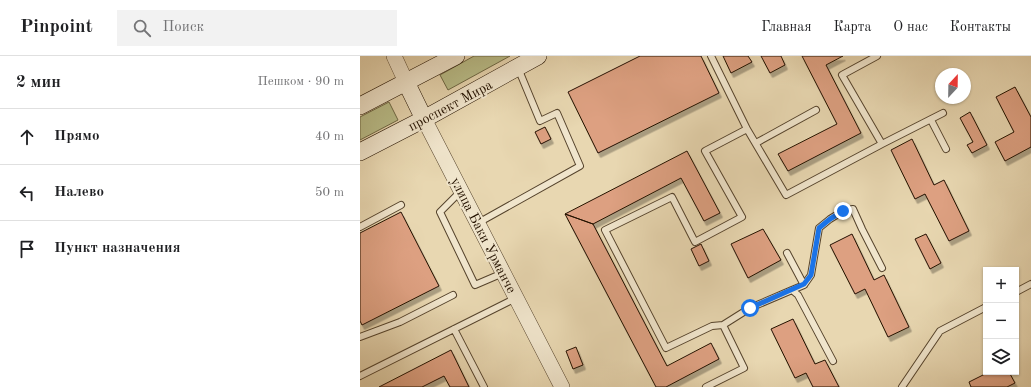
<!DOCTYPE html>
<html lang="ru">
<meta charset="utf-8">
<style>
body{margin:0;font-family:"Old Standard TT",serif;background:#f2f2f2;color:#202124}
.controls{position:absolute;right:12px;bottom:12px;display:grid;overflow:hidden;border-radius:0px;box-shadow:0 1px 3px #0004}
.controls button{width:36px;height:36px;display:grid;place-items:center;padding:0;border:0;border-bottom:1px solid #e0e0e0;background:#fff;color:#202124;font:20px sans-serif}
.compass{position:absolute;left:575px;top:12px;width:36px;height:36px;border-radius:50%;background:#fff;box-shadow:0 1px 3px #0004;rotate:22deg}
.stop{position:absolute;width:12px;height:12px;margin:-9px;border:3px solid #1a73e8;border-radius:50%;background:#fff}
.stop.end{background:#1a73e8;border-color:#fff;box-shadow:0 1px 4px #0008}
.list{margin:0;padding:0;list-style:none}
h2{display:flex;justify-content:space-between;align-items:center;height:52px;margin:0;padding:0 16px;font-size:17px}
h2 small{font-size:13px;font-weight:400;color:#757577}
.list li{display:grid;grid-template-columns:26px 1fr auto;gap:12px;align-items:center;box-sizing:border-box;height:56px;padding:0 16px;border-top:1px solid #e0e0e0}
.list b{display:block;font-size:15px;white-space:nowrap}
.list em{font-size:13px;font-style:normal;color:#757577}
.icon{flex:none;width:22px;height:22px;fill:none;stroke:currentColor;stroke-width:2;stroke-linecap:round;stroke-linejoin:round}
.map{position:relative;flex:none;width:671px;height:331px;overflow:hidden}
header{display:flex;align-items:center;gap:24px;box-sizing:border-box;height:56px;padding:0 20px;background:#fff;border-bottom:1px solid #e0e0e0}
header strong{font-size:19px}
nav{display:flex;gap:22px;margin-inline-start:auto;font-size:14px}
.search{width:280px;height:36px;background:#f2f2f2;display:flex;align-items:center;gap:10px;box-sizing:border-box;padding:0 14px;border-radius:0px;color:#757577;font-size:15px}
main{display:flex}
aside{flex:1;background:#fff}
.map>svg:first-child{display:block}
.green{fill:#b9bd89;stroke:#6e6844}
.building{fill:#dda081;stroke:#241200;filter:url(#shadow)}
.lines{fill:none;stroke-linecap:round;stroke-linejoin:round}
.service-casing{stroke:#55432c;stroke-width:8}
.tertiary-casing{stroke:#55432c;stroke-width:16}
.secondary-casing{stroke:#241200;stroke-width:18}
.service{stroke:#f0e5cc;stroke-width:6}
.tertiary{stroke:#f0e5cc;stroke-width:15}
.secondary{stroke:#f0e5cc;stroke-width:17}
.route{stroke:#1a73e8;stroke-width:5}
.labels{text-anchor:middle;stroke-width:3.5;stroke-linejoin:round;paint-order:stroke}
.street-label{font-size:14px;fill:#241200;stroke:#f0e5cc}
</style>
<header>
<strong>Pinpoint</strong>
<div class="search"><svg class="icon" aria-label="search" viewBox="0 0 24 24"><circle cx="10" cy="10" r="6"/><path d="M15 15l6 6"/></svg>Поиск</div>
<nav><a>Главная</a><a>Карта</a><a>О нас</a><a>Контакты</a></nav>
</header>
<main>
<aside>
<h2>2 мин<small>Пешком · 90 m</small></h2>
<ul class="list">
<li><svg class="icon" aria-label="ahead" viewBox="0 0 24 24"><path d="M12 20V5M6 11l6-6 6 6"/></svg><div><b>Прямо</b></div><em>40 m</em></li>
<li><svg class="icon" aria-label="left" viewBox="0 0 24 24"><path d="M17 20v-9H6M10 6l-5 5 5 5"/></svg><div><b>Налево</b></div><em>50 m</em></li>
<li><svg class="icon" aria-label="arrive" viewBox="0 0 24 24"><path d="M6 21V4h12l-3 4 3 4H6"/></svg><div><b>Пункт назначения</b></div></li>
</ul>
</aside>
<div class="map">
<svg width="671" height="331" viewBox="0 0 671 331">
<defs>
<filter id="shadow"><feDropShadow dx="2.5" dy="4.5" stdDeviation="0" flood-color="#0004"/></filter>
</defs>
<rect width="100%" height="100%" fill="#e8d7b1"/>
<filter id="stains"><feTurbulence type="fractalNoise" baseFrequency=".005" numOctaves="4"/><feColorMatrix values="0 0 0 0 .2 0 0 0 0 .09 0 0 0 0 .02 0 0 0 .5 -.17"/></filter>
<radialGradient id="worn" r=".72"><stop offset=".6" stop-color="#630" stop-opacity="0"/><stop offset="1" stop-color="#630" stop-opacity=".3"/></radialGradient>
<!-- green -->
<path class="green" d="M114 0H150L88 34 80 19Z
M29 46 38 64 0 84V61Z"/>
<!-- building -->
<path class="building" d="M280 0H341L359 37 238 97 208 36Z
M363 0H388L392 6 371 17Z
M401 0H421L425 9 410 17Z
M442 0H483L466 9 501 77 428 115 418 98 477 68Z
M655 31 671 61V91L645 105 635 86 654 76 636 41Z
M610 56 627 89 612 97 607 89 613 86 600 62Z
M185 71 191 83 181 88 175 76Z
M552 83 574 129 584 124 609 175 589 185 565 138 555 143 531 94Z
M327 95 360 157 344 165 321 122 233 168 205 158Z
M41 156 79 230 2 269 0 265V177Z
M205 158 233 168 307 310 351 287 359 303 306 331H296Z
M403 173 421 204 388 222 371 188Z
M492 178 514 224 524 219 549 271 528 281 505 233 495 238 470 189Z
M566 178 581 207 570 213 555 183Z
M341 188 349 205 339 210 331 193Z
M433 263 455 308 465 304 479 331H453L446 317 435 322 411 273Z
M216 291 223 309 213 313 206 295Z
M91 294 109 331H90L84 320 62 331H19Z
M629 316H637L638 317 640 316H649L655 327 647 331H611L609 326Z"/>
<g class="lines">
<!-- service casing -->
<g class="service-casing">
<path id="service" d="M571 64 586 93
M387 73 426 139 522 88 482 19 517 0
M396 87 456 54
M522 88 583 57
M101 135 80 156 115 229 143 217
M118 167 220 110 197 57 180 65 158 12
M0 171 41 149
M427 197 444 229
M432 234 444 229 451 219 459 172 470 163 483 155 493 153 502 173 522 212
M656 236 671 228
M363 269 390 252 432 234 438 239 473 305
M94 273 124 331
M0 281 40 266 93 239
M0 320 156 242
M346 331 384 312 363 269 352 270 306 292 245 174 312 141 335 186 382 161 345 95 387 73 351 0
M542 331 580 275 626 251"/>
</g>
<!-- tertiary casing -->
<g class="tertiary-casing">
<path id="tertiary" d="M34 0 46 26
M64 63 202 331"/>
</g>
<!-- secondary casing -->
<g class="secondary-casing">
<path id="secondary" d="M46 26 64 63
M0 50 96 0
M0 96 64 63 178 0"/>
</g>
<!-- service -->
<use href="#service" class="service"/>
<!-- tertiary -->
<use href="#tertiary" class="tertiary"/>
<!-- secondary -->
<use href="#secondary" class="secondary"/>
</g>
<g class="lines">
<!-- route -->
<path class="route" d="M390 252 444 228 451 219 459 172 470 163 483 155"/>
</g>
<g class="labels">
<!-- street labels -->
<g class="street-label">
<text transform="translate(90 49) rotate(-28)" y="5">проспект Мира</text>
<text transform="translate(124 179) rotate(63)" y="5">улица Баки Урманче</text>
</g>
</g>
<rect width="100%" height="100%" filter="url(#stains)"/>
<rect width="100%" height="100%" fill="url(#worn)"/>
</svg>
<div class="controls">
<button>+</button>
<button>−</button>
<button><svg class="icon" aria-label="layers" viewBox="0 0 24 24"><path d="M12 4l9 5-9 5-9-5zM3 14l9 5 9-5"/></svg></button>
</div>
<svg class="compass" viewBox="-18 -18 36 36"><path d="M0-13l5 13h-10z" fill="#e53935"/><path d="M0 13l5-13h-10z" fill="#757577"/></svg>
<div class="stop" style="left:390px;top:252px"></div>
<div class="stop end" style="left:483px;top:155px"></div>
</div>
</main>
